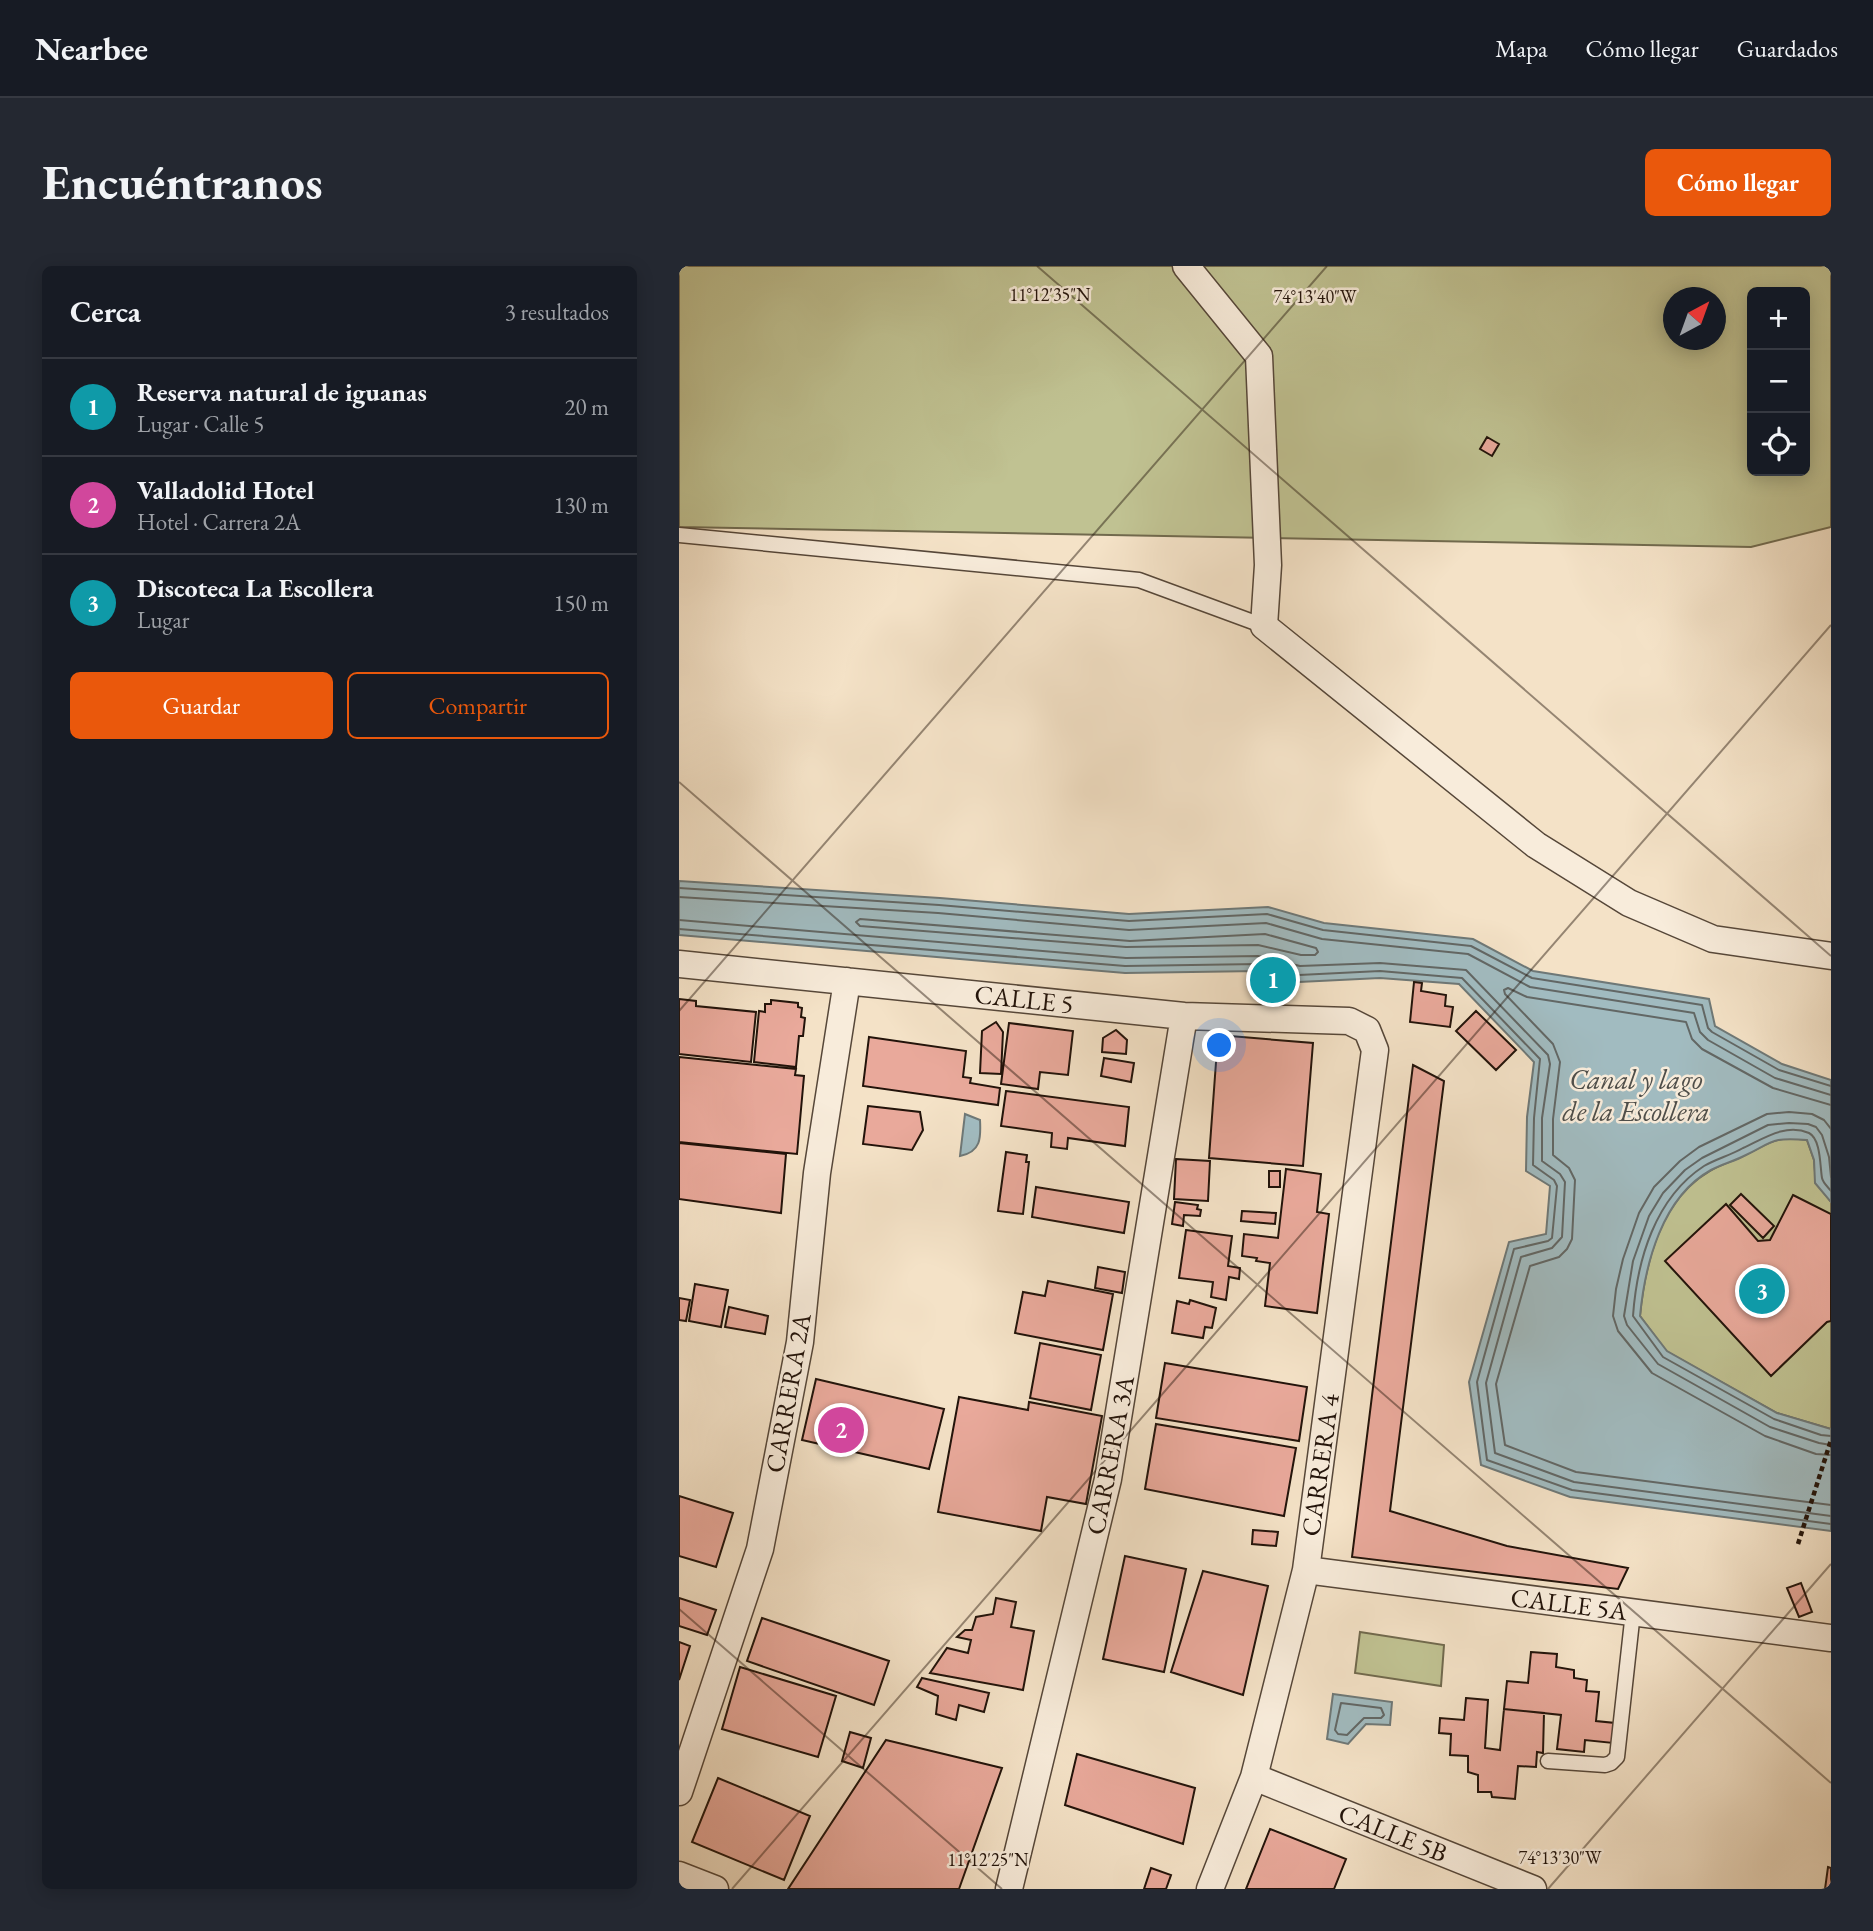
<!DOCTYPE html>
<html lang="es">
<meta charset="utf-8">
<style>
body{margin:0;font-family:"EB Garamond",serif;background:#242831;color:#f1f3f6}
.controls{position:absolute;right:21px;top:21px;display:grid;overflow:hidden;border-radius:10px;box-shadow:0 4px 18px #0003}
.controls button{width:63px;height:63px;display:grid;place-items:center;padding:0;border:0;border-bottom:2px solid #363941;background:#171b24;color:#f1f3f6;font:35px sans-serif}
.compass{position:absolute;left:984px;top:21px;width:63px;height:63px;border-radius:50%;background:#171b24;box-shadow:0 4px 18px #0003;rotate:41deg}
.you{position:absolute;left:541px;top:780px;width:24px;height:24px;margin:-18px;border:5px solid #fff;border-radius:50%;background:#1a73e8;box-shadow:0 0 0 10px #1a73e833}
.badge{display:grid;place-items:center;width:46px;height:46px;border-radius:50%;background:#ea580c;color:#fff;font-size:23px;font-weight:700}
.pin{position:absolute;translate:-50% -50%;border:4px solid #fff;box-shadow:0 2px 7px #0006}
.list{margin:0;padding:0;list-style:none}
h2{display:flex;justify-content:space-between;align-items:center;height:91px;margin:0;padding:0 28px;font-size:30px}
h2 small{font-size:23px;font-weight:400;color:#9ea1a6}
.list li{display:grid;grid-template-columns:46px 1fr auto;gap:21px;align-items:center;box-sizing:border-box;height:98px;padding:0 28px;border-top:2px solid #363941}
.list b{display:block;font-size:26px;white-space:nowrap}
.list p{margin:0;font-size:23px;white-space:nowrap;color:#9ea1a6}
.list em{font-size:23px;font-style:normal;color:#9ea1a6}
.actions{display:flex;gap:14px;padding:21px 28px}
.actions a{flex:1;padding:16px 0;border:2px solid #ea580c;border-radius:10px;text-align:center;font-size:24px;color:#ea580c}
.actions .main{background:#ea580c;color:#fff}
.icon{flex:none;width:38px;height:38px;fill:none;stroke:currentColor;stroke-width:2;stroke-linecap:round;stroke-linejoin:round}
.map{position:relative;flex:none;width:1152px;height:1623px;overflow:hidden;border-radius:10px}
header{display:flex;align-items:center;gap:42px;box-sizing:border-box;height:98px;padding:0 35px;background:#171b24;border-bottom:2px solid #363941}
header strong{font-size:33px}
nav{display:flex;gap:38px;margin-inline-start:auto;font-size:24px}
.intro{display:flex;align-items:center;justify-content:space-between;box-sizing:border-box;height:168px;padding:0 42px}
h1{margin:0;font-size:49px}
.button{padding:18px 32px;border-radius:10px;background:#ea580c;color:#fff;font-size:24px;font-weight:700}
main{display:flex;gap:42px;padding:0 42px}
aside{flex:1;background:#171b24;border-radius:10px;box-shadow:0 4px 18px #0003}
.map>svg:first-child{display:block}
.green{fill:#c0c292;stroke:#716a4e;stroke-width:2;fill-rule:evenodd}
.water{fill:#a1bbc0;stroke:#6e7877;stroke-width:2}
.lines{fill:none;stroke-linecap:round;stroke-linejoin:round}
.shore{stroke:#626765;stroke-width:2}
.building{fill:#e9a99b;stroke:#22130a;stroke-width:2}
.service-casing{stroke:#564739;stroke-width:17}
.minor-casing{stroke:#564739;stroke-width:29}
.path{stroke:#22130a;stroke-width:4.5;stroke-dasharray:5 3.5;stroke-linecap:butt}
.service{stroke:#f8ecdb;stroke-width:14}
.minor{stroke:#f8ecdb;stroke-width:26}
.ticks{fill:none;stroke:#22130a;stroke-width:2;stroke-opacity:0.45}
.labels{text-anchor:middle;stroke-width:5;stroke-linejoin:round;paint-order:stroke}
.street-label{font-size:26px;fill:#22130a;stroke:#f8ecdb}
.water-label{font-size:28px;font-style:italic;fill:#4e4e4a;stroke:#f8ecdb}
.ticks-label{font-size:18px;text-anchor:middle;fill:#22130a;stroke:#f8ecdb;stroke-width:5;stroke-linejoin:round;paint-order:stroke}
</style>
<header>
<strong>Nearbee</strong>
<nav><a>Mapa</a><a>Cómo llegar</a><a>Guardados</a></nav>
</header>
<div class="intro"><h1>Encuéntranos</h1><a class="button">Cómo llegar</a></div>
<main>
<aside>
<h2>Cerca<small>3 resultados</small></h2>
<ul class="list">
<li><span class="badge" style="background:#0f9aa8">1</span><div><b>Reserva natural de iguanas</b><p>Lugar · Calle 5</p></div><em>20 m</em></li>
<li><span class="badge" style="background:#d1479c">2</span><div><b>Valladolid Hotel</b><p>Hotel · Carrera 2A</p></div><em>130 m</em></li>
<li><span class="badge" style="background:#0f9aa8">3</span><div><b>Discoteca La Escollera</b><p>Lugar</p></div><em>150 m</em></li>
</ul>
<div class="actions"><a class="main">Guardar</a><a>Compartir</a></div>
</aside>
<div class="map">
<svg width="1152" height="1623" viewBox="0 0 1152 1623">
<rect width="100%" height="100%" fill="#f4e2c7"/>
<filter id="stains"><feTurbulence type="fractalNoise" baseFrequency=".00286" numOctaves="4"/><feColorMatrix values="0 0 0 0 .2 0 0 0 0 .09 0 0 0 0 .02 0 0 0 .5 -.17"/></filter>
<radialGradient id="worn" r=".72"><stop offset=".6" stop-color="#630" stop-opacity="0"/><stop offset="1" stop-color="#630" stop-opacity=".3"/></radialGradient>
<!-- green -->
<path class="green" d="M0 0H1152V261L1072 281 0 261ZM1073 26H1126V205H1073ZM994 32H1036V74H994Z
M1111 872 1128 874 1135 894 1137 917 1152 936V1163L1098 1147 987 1085 961 1050C966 997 982 933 1031 905 1042 898 1055 895 1066 889 1084 881 1089 874 1111 872Z
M681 1366 765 1379 762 1420 676 1407Z"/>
<!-- water -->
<path class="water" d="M0 615 261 632 450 648 589 641 645 657 794 673 854 705 1030 733 1036 760 1103 798 1152 814V936L1136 917 1135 894 1128 874C1094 871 1095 875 1067 889 1056 895 1043 898 1032 904 983 931 966 998 961 1050L988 1085 1098 1147 1152 1163V1265L891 1231 802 1199 790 1116 830 976 867 968 871 920 847 905 848 851 855 796 780 718 701 712 620 716 579 705 446 707 0 669Z
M286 848 301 854C302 872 302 886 281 890Z
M654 1428 713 1436 711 1459 687 1458 669 1478 648 1473Z"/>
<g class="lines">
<!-- shore -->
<path class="shore" d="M0 622 260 639 450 655 588 648 644 664 792 680 853 712 1023 739 1029 762 1033 766 1100 804 1152 820
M0 631 259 647 450 664 587 657 643 673 789 688 851 721 1015 747 1021 766 1029 774 1096 812 1152 829
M181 653 451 675 586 668 637 682 639 686 636 689H622L579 679 447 681 181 660 177 656Z
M0 654 447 692 579 690 621 700 701 697 787 704 869 789 871 798 863 852V895L881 908 886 916 883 971 873 982 842 991 807 1117 816 1187 895 1216 1152 1250
M0 663 446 700 579 698 620 709 701 705 783 712 861 793 855 852 854 899 875 914 878 920 873 972 869 975 835 983 798 1116 808 1194 893 1224 1152 1258
M1152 839 1094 822 1023 783 1013 773 1007 756 848 731 829 722 825 724 826 728 874 778 881 796 874 853V889L890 902 896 914 893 973 888 983 880 991 851 1000 817 1118 826 1179 897 1206 1152 1239
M1152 863 1145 854 1133 848 1110 846 1088 848 1020 881 1001 895 975 921 960 947 944 993 937 1023 934 1050 939 1065 973 1107 1086 1170 1137 1188 1152 1189
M1152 911 1150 891 1143 869 1137 861 1129 858 1110 857 1089 859 1023 892 1006 904 984 927 970 950 954 995 945 1050 948 1059 979 1098 1091 1161 1140 1177 1152 1179
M1152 925C1149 921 1144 917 1143 912 1141 901 1142 873 1130 867 1106 857 1084 873 1064 882 1052 889 1037 893 1025 900 976 932 958 994 954 1050L984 1091 1095 1153 1142 1169 1152 1170
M662 1437 702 1442 705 1449 702 1452H685L668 1469 659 1468 656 1464Z"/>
</g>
<!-- building -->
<path class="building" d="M808 171 820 178 813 190 801 183Z
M735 716 743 717 742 725 767 729 766 740 774 741 771 761 731 756Z
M0 733 17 735V740L77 746 72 796 0 788Z
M92 734 119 737V741L123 742 122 751 126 752 124 770H120L117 801 75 796 80 745 86 746V738H92Z
M797 745 837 784 817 804 777 765Z
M317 756 324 766 322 808 301 807 303 765Z
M330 757 394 765 389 809 361 806 359 823 322 818Z
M437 764 448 774 447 788 423 786 424 772Z
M539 769 634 777 624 900 530 892Z
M190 771 287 785 284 811 292 812 291 817 321 822 319 839 184 820Z
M0 791 117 803 116 809 125 810 118 888 0 876Z
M425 792 455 797 452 816 422 810Z
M734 799 765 815 711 1245 828 1280 949 1302 939 1323 673 1291Z
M327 825 450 841 446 880 389 872 388 883 372 881 373 867 322 860Z
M189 840 241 846 244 864 233 884 184 878Z
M0 877 107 888 102 947 0 933Z
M327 886 348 889 347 896H350L344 948 319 945Z
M497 893 531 895 529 935 495 933Z
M607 903 642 908 638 946 650 948 638 1047 586 1040 591 997 577 995 578 992 563 990 565 968 599 972Z
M590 905H601V921H590Z
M357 921 450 936 445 967 353 951Z
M1062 928 1095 960 1084 972 1051 939Z
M1114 929 1152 948V1055L1148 1056 1092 1110 986 995 1047 938 1079 975 1091 974Z
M496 936 519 939 518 943 522 944 521 950 505 949 504 960 493 958Z
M563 945 597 947 596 958 562 955Z
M507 964 553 970 549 1000 561 1002 560 1013 550 1011 547 1034 532 1031 534 1016 500 1012Z
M419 1001 446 1006 443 1027 416 1022Z
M369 1015 434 1028 424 1084 336 1067 344 1026 366 1030Z
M16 1018 49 1024 42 1061 10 1055Z
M0 1032 11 1034 7 1055 0 1054Z
M511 1034 537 1042 533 1062 526 1061 524 1072 493 1067 498 1035 510 1038Z
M50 1041 89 1050 86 1068 46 1061Z
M361 1077 422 1089 412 1144 351 1132Z
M486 1097 628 1121 620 1175 477 1152Z
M137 1113 265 1143 250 1203 123 1174Z
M280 1131 349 1144 350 1136 423 1150 407 1238 368 1231 362 1265 259 1246Z
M477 1158 617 1182 605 1250 466 1223Z
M0 1230 54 1247 37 1301 0 1290Z
M574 1264 599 1266 597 1280 573 1278Z
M446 1290 507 1303 485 1406 424 1393Z
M524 1305 589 1320 564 1429 492 1406Z
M1122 1317 1133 1346 1120 1351 1108 1322Z
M0 1332 37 1344 28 1369 0 1360Z
M317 1332 337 1336 332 1361 355 1365 344 1424 251 1407 268 1382 289 1387 292 1374 278 1371 286 1364H293L297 1351 314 1348Z
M83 1352 210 1395 195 1439 68 1395Z
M0 1376 11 1380 0 1414Z
M852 1386 878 1388 877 1401 895 1404V1412L908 1414 907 1425 920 1426 917 1455 936 1457 934 1477 906 1474 905 1486 878 1483 882 1449 825 1443 828 1415 849 1417Z
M61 1401 157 1430 139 1491 43 1463Z
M243 1412 310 1427 305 1446 280 1439 277 1454 257 1448 259 1430 238 1421Z
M787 1432 809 1434 806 1482 821 1484 825 1443 865 1447 864 1487 858 1486 857 1501 839 1500 836 1533 813 1531 812 1526H799V1509L789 1506V1490L771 1489 772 1468 760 1467 761 1452 785 1454Z
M171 1466 192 1472 184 1502 163 1495Z
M207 1474 323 1502 280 1623H109Z
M398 1488 516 1522 504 1578 386 1539Z
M39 1512 131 1550 105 1614 13 1576Z
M591 1563 667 1593 655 1623H567Z
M1149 1601 1152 1602V1623H1146Z
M472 1602 492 1609 487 1623H465Z"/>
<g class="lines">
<!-- service casing -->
<g class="service-casing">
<path id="service" d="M0 269 460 314 585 360
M869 1495 926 1499 932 1497 938 1491 954 1346"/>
</g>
<!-- minor casing -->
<g class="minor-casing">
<path id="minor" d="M507 0 580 90 589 299 585 360 857 579 950 637 1034 673 1152 690
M0 698 505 750 670 755 688 764 696 784 627 1304 575 1511 531 1623
M627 1304 1152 1372
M575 1511 854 1623
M0 1526 81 1283 121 1076 138 907 168 715
M0 1609 36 1623
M330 1623 429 1213 505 750"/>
</g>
<!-- path -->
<path class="path" d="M1119 1278 1152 1174"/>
<!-- service -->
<use href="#service" class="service"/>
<!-- minor -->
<use href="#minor" class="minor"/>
</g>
<!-- ticks -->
<path class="ticks" d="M358 0 1152 690M0 516 1152 1517M0 745 648 0M0 1343 323 1623M53 1623 1152 359M869 1623 1152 1298"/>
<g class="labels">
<!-- street labels -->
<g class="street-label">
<text transform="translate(345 733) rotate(6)" y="9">CALLE 5</text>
<text transform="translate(109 1127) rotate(-80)" y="9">CARRERA 2A</text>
<text transform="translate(431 1189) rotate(-79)" y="9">CARRERA 3A</text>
<text transform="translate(641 1199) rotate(-82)" y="9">CARRERA 4</text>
<text transform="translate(890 1338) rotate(7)" y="9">CALLE 5A</text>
<text transform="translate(714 1567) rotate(22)" y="9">CALLE 5B</text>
</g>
<!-- water labels -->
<g class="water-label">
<text x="957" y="823">Canal y lago<tspan x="957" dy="32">de la Escollera</tspan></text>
</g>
</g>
<g class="ticks-label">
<text x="371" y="35">11°12'35"N</text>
<text x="636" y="37">74°13'40"W</text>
<text x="881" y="1598">74°13'30"W</text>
<text x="309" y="1600">11°12'25"N</text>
</g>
<rect width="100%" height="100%" filter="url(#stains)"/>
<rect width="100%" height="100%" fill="url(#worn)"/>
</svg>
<div class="controls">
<button>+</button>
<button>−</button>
<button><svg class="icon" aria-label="locate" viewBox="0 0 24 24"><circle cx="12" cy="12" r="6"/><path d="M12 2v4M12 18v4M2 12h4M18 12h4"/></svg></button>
</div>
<svg class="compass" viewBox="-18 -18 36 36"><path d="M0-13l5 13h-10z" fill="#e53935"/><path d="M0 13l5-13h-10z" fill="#9ea1a6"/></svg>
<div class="you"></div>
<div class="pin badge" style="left:594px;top:714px;background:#0f9aa8">1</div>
<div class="pin badge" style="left:162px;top:1164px;background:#d1479c">2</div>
<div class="pin badge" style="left:1083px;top:1025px;background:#0f9aa8">3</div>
</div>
</main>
